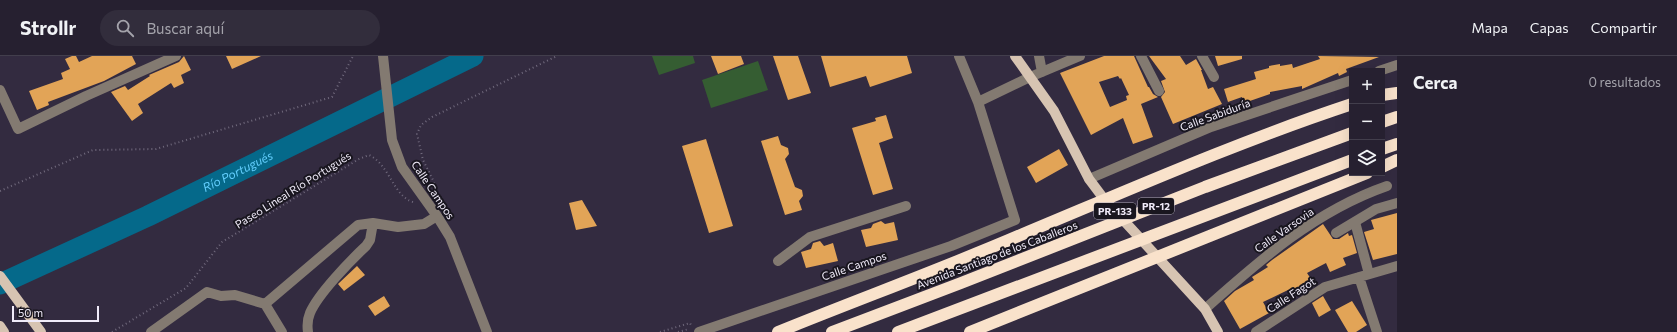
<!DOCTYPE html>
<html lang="es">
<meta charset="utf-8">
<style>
body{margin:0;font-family:Commissioner,sans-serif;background:#322d3c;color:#f1f3f6}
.controls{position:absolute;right:12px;top:12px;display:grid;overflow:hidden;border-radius:0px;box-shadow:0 4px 16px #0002}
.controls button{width:36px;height:36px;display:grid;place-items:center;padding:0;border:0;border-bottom:1px solid #423e4c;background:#262030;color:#f1f3f6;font:20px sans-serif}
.scale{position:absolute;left:12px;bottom:10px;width:87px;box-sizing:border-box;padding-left:4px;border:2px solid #f0ebf9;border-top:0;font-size:11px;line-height:14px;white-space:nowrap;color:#f0ebf9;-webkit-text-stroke:3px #19161f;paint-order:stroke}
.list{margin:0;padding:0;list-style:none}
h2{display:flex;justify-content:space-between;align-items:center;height:52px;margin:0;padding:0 16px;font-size:17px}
h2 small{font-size:13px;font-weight:400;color:#a4a3ab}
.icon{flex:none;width:22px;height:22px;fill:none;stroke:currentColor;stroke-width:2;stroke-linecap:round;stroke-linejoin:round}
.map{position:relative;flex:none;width:1397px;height:276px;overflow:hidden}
header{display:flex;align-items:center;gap:24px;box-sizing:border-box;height:56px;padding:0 20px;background:#262030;border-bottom:1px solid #423e4c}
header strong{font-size:19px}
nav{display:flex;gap:22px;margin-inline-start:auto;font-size:14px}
.search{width:280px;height:36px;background:#322d3c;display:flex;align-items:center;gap:10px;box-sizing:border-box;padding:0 14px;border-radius:22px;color:#a4a3ab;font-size:15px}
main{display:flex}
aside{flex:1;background:#262030}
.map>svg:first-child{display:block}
.green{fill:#355d32}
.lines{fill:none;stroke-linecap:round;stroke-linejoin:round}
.river{stroke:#05698a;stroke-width:21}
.building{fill:#e2a457;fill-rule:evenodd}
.path{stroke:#716a7d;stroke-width:2;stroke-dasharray:1 3;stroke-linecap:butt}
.minor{stroke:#837a71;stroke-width:10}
.major{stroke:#d7c4b2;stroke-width:10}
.highway{stroke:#f9e2cb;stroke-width:12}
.labels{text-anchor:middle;stroke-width:4;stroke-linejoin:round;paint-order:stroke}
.shield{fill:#19161f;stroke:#b0abb8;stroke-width:1}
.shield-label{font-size:10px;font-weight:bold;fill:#f0ebf9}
.street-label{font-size:11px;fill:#f0ebf9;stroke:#19161f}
.water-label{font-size:12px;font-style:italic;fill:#62cefd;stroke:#19161f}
</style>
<header>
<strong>Strollr</strong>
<div class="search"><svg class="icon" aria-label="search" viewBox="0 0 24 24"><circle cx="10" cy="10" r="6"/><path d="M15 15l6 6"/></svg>Buscar aquí</div>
<nav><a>Mapa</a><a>Capas</a><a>Compartir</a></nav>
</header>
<main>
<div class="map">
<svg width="1397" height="276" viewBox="0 0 1397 276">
<rect width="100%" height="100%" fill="#332b40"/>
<!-- green -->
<path class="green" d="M652 0H693L695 7 659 19Z
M758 5 768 34 711 52 702 24Z"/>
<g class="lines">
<!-- river -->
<path class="river" id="s1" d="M0 228 148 160 473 0"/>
</g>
<!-- building -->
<path class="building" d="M72 0H76L79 6 92 0H132L136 8 104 25 48 46 49 49 37 54 29 35 63 23 61 17 70 13 65 3Z
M184 0 191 14 181 19 184 27 174 32 171 27 138 48 143 57 132 65 111 36 125 30 128 34 150 20 149 19 179 6Z
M226 0H261L232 13Z
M711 0H741L744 8 718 18Z
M773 0H798L811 37 788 44Z
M821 0H907L912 17 870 31 866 20 830 31Z
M1104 0H1134L1148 31H1149L1153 38 1158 41 1141 48 1153 81 1133 88 1123 62 1091 79 1060 17ZM1118 20 1120 23 1121 22 1129 39 1126 40 1127 44 1110 51 1099 26Z
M1149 0H1180L1186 9 1196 3 1202 14H1201L1208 33 1213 31 1222 48 1173 68 1161 41 1165 36 1161 25 1166 23Z
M1215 0H1242V3L1218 10Z
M1318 0 1379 1 1346 13 1347 16 1339 20 1338 17 1302 33V30L1270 36V38L1244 47 1242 41 1228 46 1224 33 1256 23 1254 16 1269 12V10L1280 8V10L1292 8 1293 12 1320 3Z
M886 59 893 82 879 87 893 133 873 139 852 72 876 65 875 62Z
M778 80 781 89 788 92 789 98 785 103 795 131 802 134 803 140 799 145 802 154 785 159 761 85Z
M706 83 733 170 709 177 682 90Z
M1059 93 1068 109 1036 127 1027 111Z
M582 144 597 170 576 174 569 147Z
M1397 157V198L1373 204 1364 176 1374 173 1371 164Z
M881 165 885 168 894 166 898 184 866 191 861 174 871 172 873 168Z
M1323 168 1333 183H1339L1348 177 1349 180 1352 179 1357 197 1343 202 1346 209 1330 216 1326 207 1307 217 1315 229 1305 236 1304 234 1291 240 1288 234 1263 246 1269 257 1240 273 1224 245 1235 235 1254 224 1252 221 1268 211 1266 209 1272 204Z
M820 185 824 190 833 187 838 205 806 212 801 196 811 193 813 187Z
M357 210 365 219 344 235 338 228Z
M384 240 390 250 375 260 368 250Z
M1323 240 1331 254 1319 261 1312 247Z
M1352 245 1367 269 1356 276H1348L1335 254Z"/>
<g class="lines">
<!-- path -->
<path class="path" d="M0 135 93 94 156 93 332 41 353 0
M433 138 435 137 434 126 423 104 417 78 421 69 432 61 557 0
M112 276 186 232 222 186 359 103 369 99C390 109 393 140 413 146
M660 276 690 267 691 269
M678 276 689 273"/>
<!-- minor -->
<path class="minor" d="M383 0 392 84 402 111 437 160 450 181 487 276
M1039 0 1042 16
M1141 0 1159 35
M1202 0 1214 21
M1379 15 1397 9
M0 34 18 73 86 40 176 0
M978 46 1030 21 1080 0
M1089 123 1211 71 1352 24
M1355 166 1369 218
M1336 177 1376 153 1397 147
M778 205 810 181 906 150
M1359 221 1377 276
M265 248 358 169 373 167
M1205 253C1260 204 1315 155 1387 130
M151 276 207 236 221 240 235 239 265 248 282 276
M308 276C307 269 307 264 310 257 318 238 350 205 366 190L370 184 373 167 398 171 424 168 437 160
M699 276 951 190 1015 164 978 46 959 0
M1256 276 1325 231 1397 210"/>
<!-- major -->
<path class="major" d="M1015 0 1054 55 1089 123 1104 143 1205 253 1218 276
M0 220 41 276
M0 270 4 276"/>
<!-- highway -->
<path class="highway" d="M1382 39 1397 37
M1382 66 1397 61
M1382 93 1397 88
M1382 111 1397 104
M778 276C859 243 942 213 1023 178 1131 133 1240 85 1352 48
M832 276 961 227 1205 131 1352 77
M898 276 1352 104
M970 276 1367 117"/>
</g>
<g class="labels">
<!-- shield labels -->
<g class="shield">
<rect x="1138" y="142" width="36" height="16" rx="3"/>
<rect x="1094" y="147" width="42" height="16" rx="3"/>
</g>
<g class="shield-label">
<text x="1156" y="154">PR-12</text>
<text x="1115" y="159">PR-133</text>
</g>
<!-- street labels -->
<g class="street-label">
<text transform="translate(1215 59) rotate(-20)" y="4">Calle Sabiduría</text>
<text transform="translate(293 134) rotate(-32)" y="4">Paseo Lineal Río Portugués</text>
<text transform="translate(433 134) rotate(56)" y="4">Calle Campos</text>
<text transform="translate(1284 174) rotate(-35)" y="4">Calle Varsovia</text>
<text transform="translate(997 199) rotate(-21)" y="4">Avenida Santiago de los Caballeros</text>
<text transform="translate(854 210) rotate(-19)" y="4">Calle Campos</text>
<text transform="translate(1291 239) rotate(-33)" y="4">Calle Fagot</text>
</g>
<!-- water labels -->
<g class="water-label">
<text dy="4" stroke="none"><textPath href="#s1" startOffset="263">Río Portugués</textPath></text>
</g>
</g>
</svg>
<div class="controls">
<button>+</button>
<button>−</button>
<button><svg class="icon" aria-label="layers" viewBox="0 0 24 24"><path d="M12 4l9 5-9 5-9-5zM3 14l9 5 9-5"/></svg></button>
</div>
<div class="scale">50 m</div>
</div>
<aside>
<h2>Cerca<small>0 resultados</small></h2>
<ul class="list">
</ul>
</aside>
</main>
